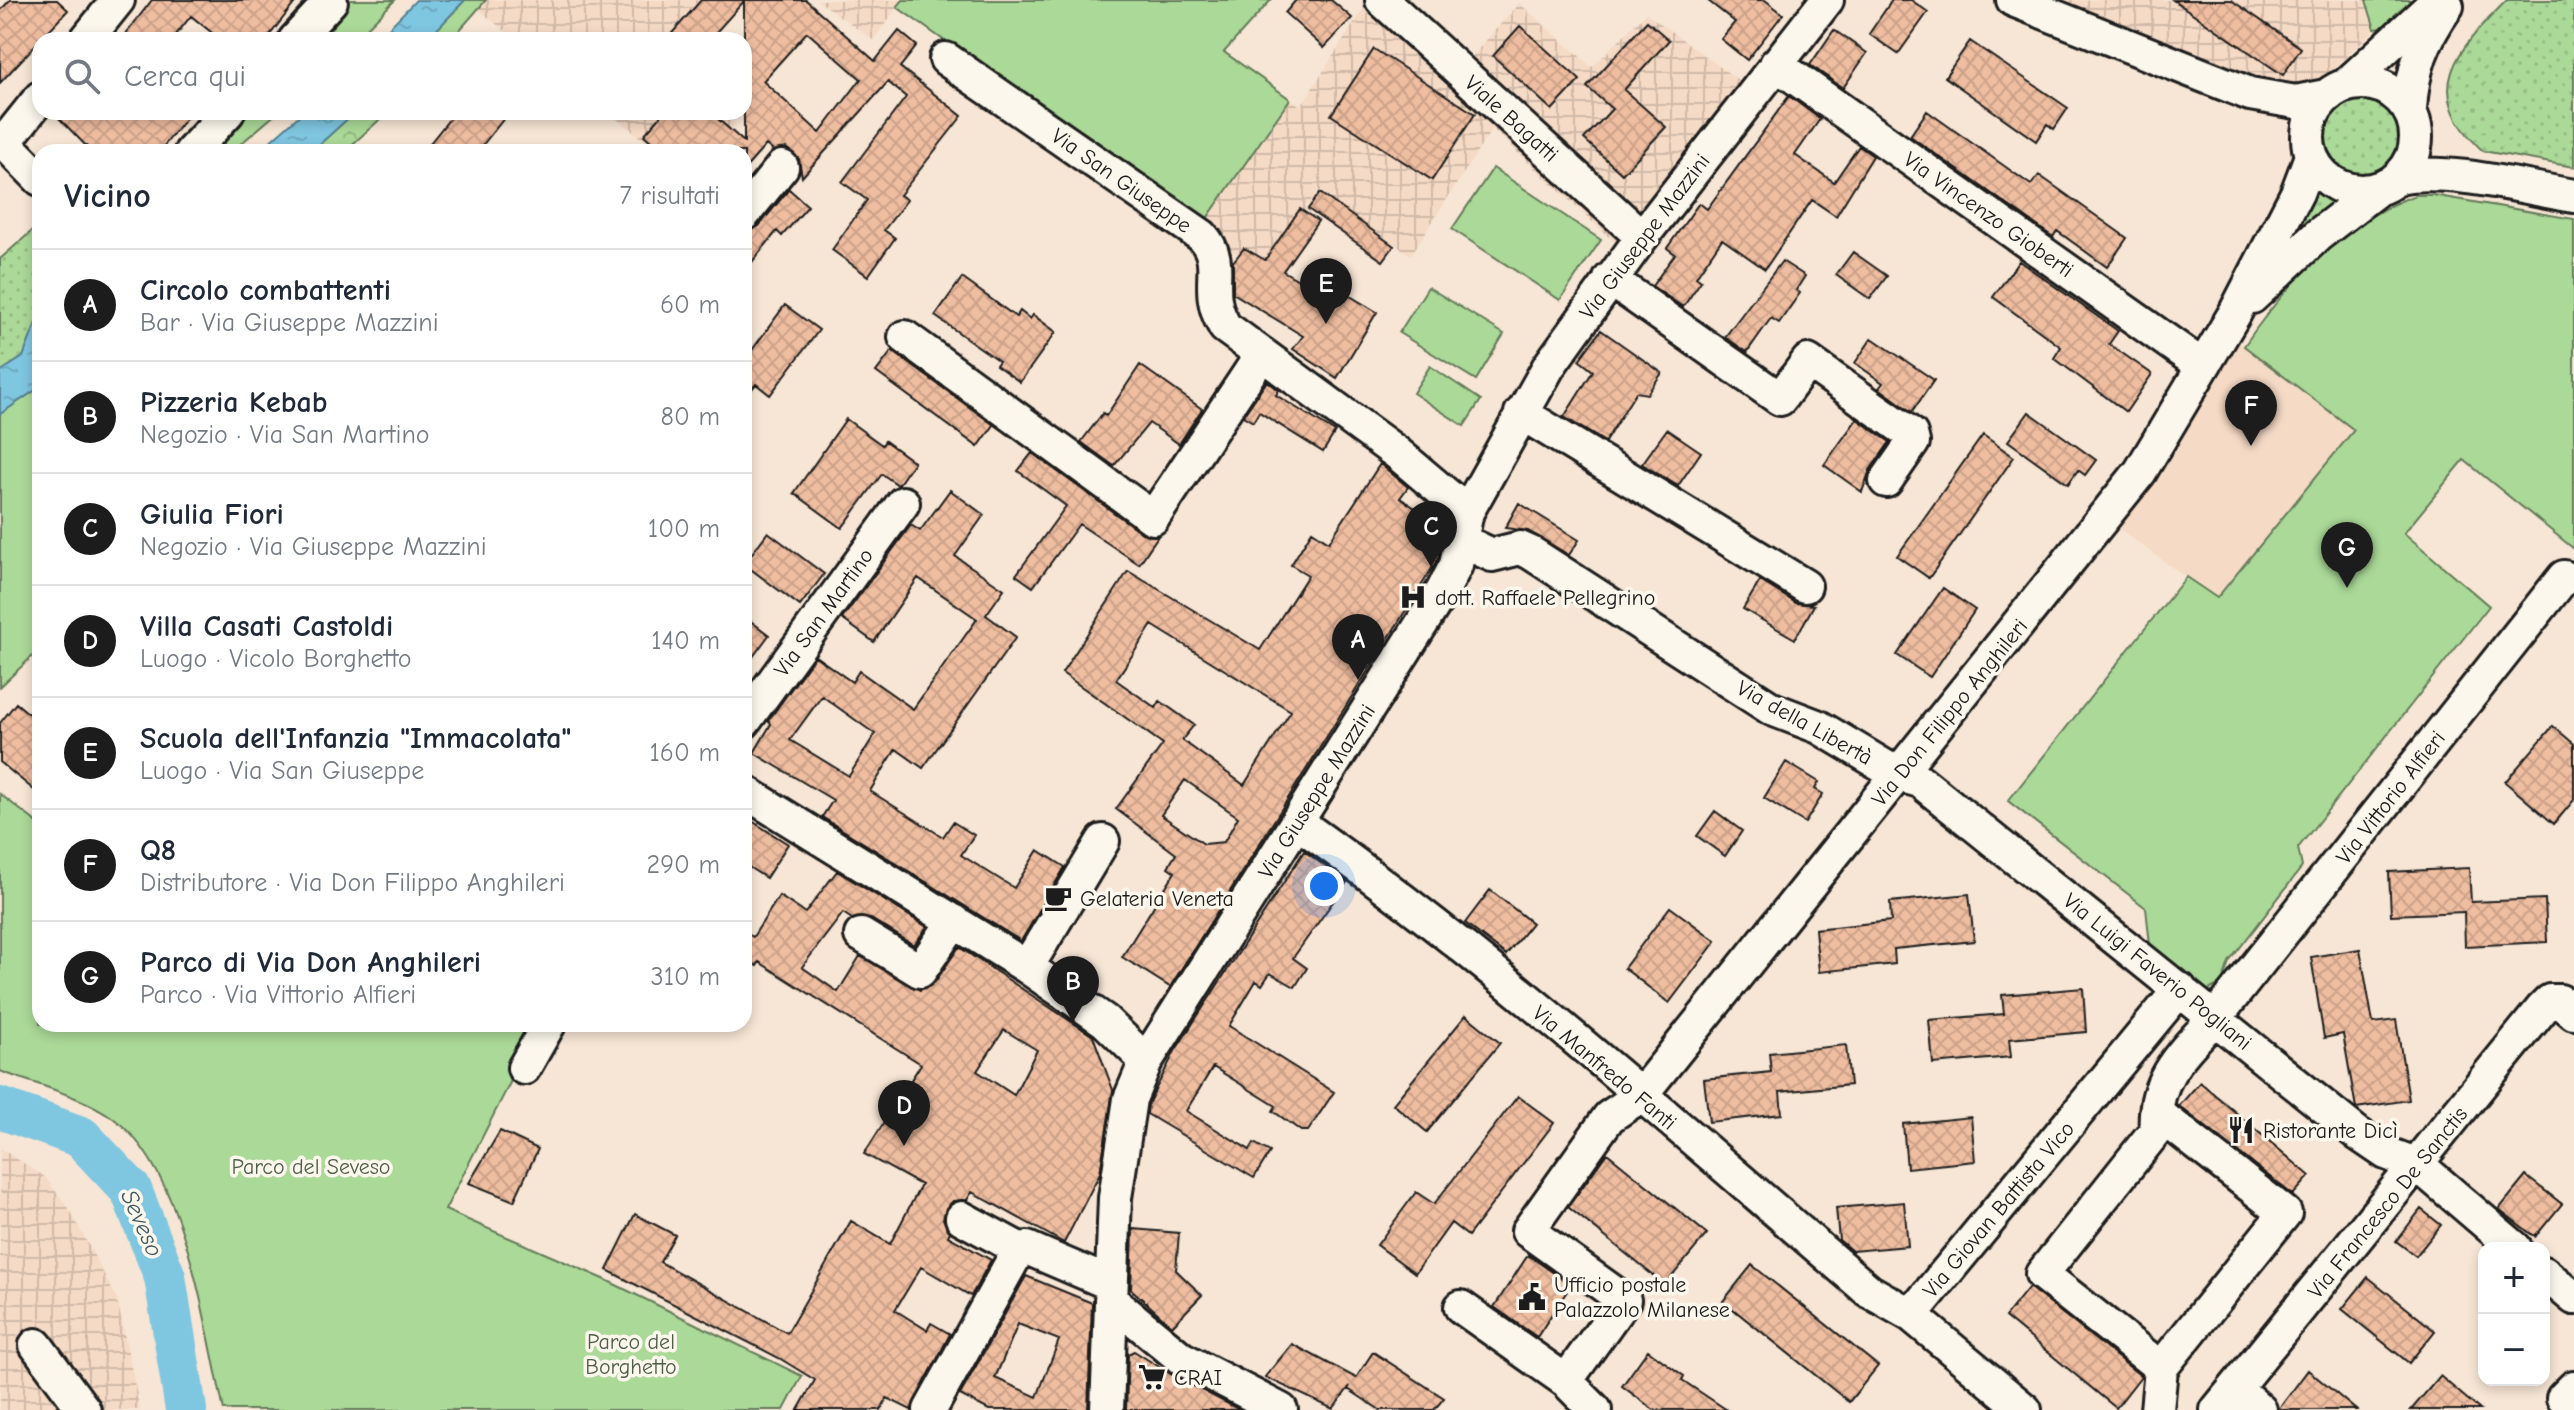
<!DOCTYPE html>
<html lang="it">
<meta charset="utf-8">
<style>
body{margin:0;font-family:"Comic Neue",sans-serif;background:#f6f6f7;color:#1f2937}
.controls{position:absolute;right:24px;bottom:24px;display:grid;overflow:hidden;border-radius:16px;box-shadow:0 4px 12px #0003}
.controls button{width:72px;height:72px;display:grid;place-items:center;padding:0;border:0;border-bottom:2px solid #e0e1e3;background:#fff;color:#1f2937;font:40px sans-serif}
.you{position:absolute;left:1324px;top:886px;width:28px;height:28px;margin:-20px;border:6px solid #fff;border-radius:50%;background:#1a73e8;box-shadow:0 0 0 12px #1a73e833}
.badge{display:grid;place-items:center;width:52px;height:52px;border-radius:50%;background:#1c1c1c;color:#fff;font-size:26px;font-weight:700}
.pin{position:absolute;translate:-50% -66px;filter:drop-shadow(0 2px 4px #0008)}
.pin::after{content:'';position:absolute;top:42px;width:28px;height:24px;background:inherit;clip-path:polygon(0 0,100% 0,50% 100%)}
.list{margin:0;padding:0;list-style:none}
h2{display:flex;justify-content:space-between;align-items:center;height:104px;margin:0;padding:0 32px;font-size:34px}
h2 small{font-size:26px;font-weight:400;color:#747a83}
.list li{display:grid;grid-template-columns:52px 1fr auto;gap:24px;align-items:center;box-sizing:border-box;height:112px;padding:0 32px;border-top:2px solid #e0e1e3}
.list b{display:block;font-size:30px;white-space:nowrap}
.list p{margin:0;font-size:26px;white-space:nowrap;color:#747a83}
.list em{font-size:26px;font-style:normal;color:#747a83}
.icon{flex:none;width:44px;height:44px;fill:none;stroke:currentColor;stroke-width:2;stroke-linecap:round;stroke-linejoin:round}
.map{position:relative;flex:none;width:2574px;height:1410px;overflow:hidden}
.search{position:absolute;background:#fff;box-shadow:0 4px 12px #0003;left:32px;top:32px;width:720px;height:88px;display:flex;align-items:center;gap:20px;box-sizing:border-box;padding:0 28px;border-radius:24px;color:#747a83;font-size:30px}
.panel{position:absolute;background:#fff;box-shadow:0 4px 12px #0003;left:32px;top:144px;width:720px;height:888px;border-radius:24px}
.map>svg:first-child{display:block}
.built{fill:#f5dac5}
.industrial{fill:url(#industrial-grid)}
.grass{fill:url(#grass-dots);stroke:#647a5a;stroke-width:2}
.forest{fill:url(#forest-crowns);stroke:#647a5a;stroke-width:2}
.green{fill:#abd998;stroke:#647a5a;stroke-width:2}
.water{fill:url(#water-ripples);stroke:#578292;stroke-width:2}
.lines{fill:none;stroke-linecap:round;stroke-linejoin:round}
.river{stroke:#7fc6e0;stroke-width:42}
.building{fill:url(#building-cross-hatch);stroke:#1c1c1c;stroke-width:2;fill-rule:evenodd}
.minor-casing{stroke:#1c1c1c;stroke-width:38}
.minor{stroke:#fbf7ec;stroke-width:32}
.labels{text-anchor:middle;stroke-width:7;stroke-linejoin:round;paint-order:stroke}
.street-label{font-size:22px;fill:#1c1c1c;stroke:#fbf7ec}
.poi-label{font-size:22px;fill:#1c1c1c;stroke:#fbf7ec;text-anchor:start}
.park-label{font-size:22px;fill:#4e5e47;stroke:#fbf7ec}
.water-label{font-size:24px;font-style:italic;fill:#3f5861;stroke:#fbf7ec}
</style>
<div class="map">
<svg width="2574" height="1410" viewBox="0 0 2574 1410">
<defs>
<pattern id="industrial-grid" width="8" height="8" patternUnits="userSpaceOnUse" patternTransform="scale(2)"><rect width="8" height="8" fill="#f5dac5"/><path d="M0 4h8M4 0v8" fill="none" stroke="#d1baa9"/></pattern>
<pattern id="grass-dots" width="8" height="8" patternUnits="userSpaceOnUse" patternTransform="scale(2)"><rect width="8" height="8" fill="#abd998"/><path d="M2 2h.1M6 6h.1" fill="none" stroke="#93ba82" stroke-width="1.8" stroke-linecap="round"/></pattern>
<pattern id="forest-crowns" width="20" height="18" patternUnits="userSpaceOnUse" patternTransform="scale(2)"><rect width="20" height="18" fill="#abd998"/><path d="M2 6a3 3 0 1 1 6 0M12 15a3 3 0 1 1 6 0" fill="none" stroke="#93ba82"/></pattern>
<pattern id="water-ripples" width="26" height="14" patternUnits="userSpaceOnUse" patternTransform="scale(2)"><rect width="26" height="14" fill="#7fc6e0"/><path d="M2 4q2-2 4 0t4 0M15 11q2-2 4 0t4 0" fill="none" stroke="#6daac0"/></pattern>
<pattern id="building-cross-hatch" width="8" height="8" patternUnits="userSpaceOnUse" patternTransform="scale(2)"><rect width="8" height="8" fill="#efbda0"/><path d="M0 0l8 8M0 8l8-8" fill="none" stroke="#cca289"/></pattern>
</defs>
<rect width="100%" height="100%" fill="#f7e6d5"/>
<filter id="ink" filterUnits="userSpaceOnUse"><feTurbulence type="fractalNoise" baseFrequency=".0125" numOctaves="2"/><feDisplacementMap in="SourceGraphic" scale="16" xChannelSelector="R" yChannelSelector="G"/><feConvolveMatrix kernelMatrix="1 2 1 2 8 2 1 2 1" color-interpolation-filters="sRGB"/></filter>
<g filter="url(#ink)">
<!-- built -->
<path class="built" d="M2232 337 2355 430 2216 599 2117 527 2197 388Z"/>
<!-- industrial -->
<path class="industrial" d="M486 0H699L664 40H516L478 9Z
M817 0H903L873 40Z
M1369 0 1460 70 1519 3 1592 67 1646 13 1752 90 1625 252 1492 129 1411 255 1317 193 1259 267 1228 248 1203 224 1290 99 1301 106Z
M2023 0H2366L2375 29 2320 82 2281 93Z
M608 112H722L735 124 712 152H659Z
M0 1148 45 1177 70 1210 117 1299 140 1410H0Z"/>
<!-- grass -->
<path class="grass" d="M2507 0H2574V167L2483 151C2419 91 2456 51 2507 0Z
M2324 137a39 39 0 1 1 78 0a39 39 0 1 1-78 0Z
M2313 179 2336 196 2349 200 2280 260Z
M40 224V313L23 357 0 372V259Z"/>
<!-- forest -->
<path class="forest" d="M465 0H486L451 40H427Z
M355 112H388L344 152H311Z"/>
<!-- green -->
<path class="green" d="M344 0H395L355 40H311Z
M903 0H1271L1224 52 1290 99 1203 224 897 7Z
M2366 0H2422L2392 27 2375 29Z
M248 112H278L231 152H212Z
M1493 168 1601 240 1560 300 1452 229Z
M2416 195H2432L2574 219V549L2464 460 2404 533 2489 606 2298 848 2302 867 2229 962 2222 983 2207 991 2150 945 2146 908 2008 801 2186 577 2217 598 2354 430 2244 346C2283 288 2347 218 2416 195Z
M1428 287 1504 334 1476 380 1399 333Z
M1430 366 1481 400 1464 426 1413 393Z
M40 387V649L0 687V414Z
M0 794 40 825V1024H540L445 1210 604 1279 802 1376 784 1410H224C204 1325 186 1171 113 1118 85 1097 34 1084 0 1071Z"/>
<!-- water -->
<path class="water" d="M416 0H465L427 40H377Z
M303 112H355L311 152H258Z
M40 313V387L0 414V372L23 357Z"/>
<g class="lines">
<!-- river -->
<path class="river" d="M0 1108 81 1137 131 1190 165 1277 186 1410"/>
</g>
<!-- building -->
<path class="building" d="M10 0H57L68 10 0 83V11Z
M152 0H297L266 40H221L191 16 172 40H121Z
M701 0H806L875 61 899 31 917 46 900 67 962 116 900 195 907 200 884 230 895 238 868 276 832 250 867 200 842 182 906 97 888 82 802 177 799 159 786 148 773 151 766 145 744 170V152H663L644 135 664 112H710L744 142V1L709 40H666ZM807 32 861 79 820 133 763 81Z
M1296 0H1331L1352 18 1324 48 1285 13Z
M1707 0H1765L1783 14 1747 60 1721 39 1735 22Z
M1892 0H1911L1928 12 1898 54 1869 34Z
M2173 0H2231L2301 48 2283 75Z
M1647 21 1669 40 1624 90 1666 127 1622 174 1584 139 1612 109 1587 87Z
M1520 26 1580 80 1552 110 1493 56Z
M1834 30 1867 53 1843 88 1810 65Z
M1970 41 2068 108 2054 129 2047 124 2036 141 1945 77Z
M1374 49 1475 114 1432 180 1331 115Z
M1789 96 1820 119 1795 155 1834 182 1859 146 1873 156 1836 216 1812 200 1765 269 1722 239 1696 277 1701 281 1683 307 1652 286 1675 254 1667 248 1699 203 1707 209Z
M1927 111 2031 185 2039 175 2127 238 2107 267 2057 231 2053 237 1910 136Z
M53 112H191L159 152H92Z
M455 112H509L477 152H423Z
M789 189 808 206 782 236 777 231 744 272V234L759 226Z
M1320 193 1394 246 1383 261 1308 209Z
M1300 209 1318 221 1283 271 1333 300 1340 290 1377 312 1337 378 1293 349 1303 336 1233 293V262L1244 248 1265 260Z
M1853 252 1887 276 1870 299 1836 275Z
M1782 261 1805 276 1796 290 1800 293 1779 323 1771 318 1747 352 1725 337Z
M2019 261 2118 331 2109 344 2152 374 2126 412 2054 358 2061 347 1993 297Z
M962 278 1016 317 1020 311 1030 319 1033 315 1056 332 1020 382 996 365 999 361 935 316Z
M785 305 819 330 770 395 756 384 744 399V361Z
M1601 330 1662 373 1647 394 1636 392 1605 442 1564 417 1593 371 1579 360Z
M1872 338 1934 380 1912 412 1879 388 1883 383 1855 363Z
M892 351 994 425 978 447 876 372Z
M1140 365 1202 409 1179 444 1149 423 1114 466 1081 442 1103 413 1106 416Z
M1267 381 1279 390 1276 395 1335 432 1323 452 1259 412 1253 422 1243 416Z
M2029 412 2096 460 2085 475 2078 470 2068 484 2008 441Z
M846 419 882 445 885 441 914 462 898 485 882 474 842 528 794 493Z
M1857 419 1890 442 1870 470 1862 492 1824 465Z
M1667 429 1701 452 1678 486 1642 464Z
M1983 435 2014 457 1929 578 1897 556Z
M1032 453 1142 533 1158 536 1139 564 1079 524 1033 587 1016 575 1066 506 1018 471Z
M1380 464 1408 487 1400 498 1444 527 1438 559 1170 987 1122 957 1175 872 1168 867 1176 854 1116 809 1163 744 1062 673 1128 571 1260 650 1308 575 1291 565 1312 531 1329 542ZM1152 625 1291 711 1244 785 1182 740 1194 725 1160 701 1156 708 1116 680ZM1185 780 1238 817 1224 842 1204 844 1161 815Z
M950 490 984 515 955 556 1004 589 986 615 1016 637 923 768 896 749 870 791 943 837 953 822 974 835 961 855 1014 888 1038 850 1065 867 1021 941 822 817 833 800 754 753 771 724 768 721 815 656 852 682 859 671 913 709 977 619 918 578 874 642 842 619 911 525 920 531ZM822 696 875 734 849 776 790 740Z
M1519 503 1579 540 1569 555 1528 531 1505 528Z
M768 532 824 574 800 606 744 564Z
M1760 581 1796 603 1814 605 1795 639 1743 609Z
M1943 588 1975 610 1930 677 1897 655Z
M744 616 769 635 744 669Z
M16 703 40 723V795L0 762V723Z
M2553 726 2574 744V800L2554 824 2505 782Z
M1786 762 1819 782 1815 789 1823 794 1805 823 1764 798Z
M1715 811 1742 831 1725 856 1697 836Z
M744 816 788 844 766 878 744 864Z
M1304 851 1347 882 1293 958 1307 968 1295 987 1270 973 1262 985 1256 981 1229 1026 1334 1092 1308 1131H1301L1273 1111 1276 1106 1213 1067 1186 1111 1250 1150 1254 1143 1270 1152 1254 1178 1147 1114 1148 1104 1175 1051Z
M2469 868 2471 902 2545 899 2547 942 2465 946 2464 912 2391 915 2389 872Z
M837 871 927 927 914 945 871 919H852L843 913 802 967 838 992 860 956 920 990 935 982 959 947 1093 1036 1113 1090 1100 1173 1064 1243 972 1192 967 1200 953 1201 946 1208 943 1219 950 1232 948 1236 991 1260 971 1296 921 1267 895 1310 927 1330 931 1323 950 1334 911 1410 887 1398 881 1410H798L815 1380 779 1358 607 1270 635 1214 675 1235 660 1262 787 1333 851 1221 890 1244 921 1185 864 1154 921 1064 759 962 757 966 744 958V932L753 937 779 896 805 913ZM1004 1030 1037 1050 1014 1095 977 1071Z
M1490 890 1532 923 1506 955 1465 923Z
M1969 894 1974 941 1894 949 1895 964 1819 972 1815 929 1891 921 1890 902Z
M1670 907 1716 941 1669 1003 1624 968Z
M2360 949 2373 1023 2396 1020 2409 1100 2356 1108 2343 1034 2324 1038 2311 957Z
M2083 988 2086 1032 2009 1039 2011 1057 1933 1064 1929 1020 2004 1014 2002 995Z
M1466 1015 1500 1043 1427 1132 1393 1104Z
M1846 1045 1850 1085 1780 1092 1782 1114 1709 1122 1704 1079 1771 1072 1769 1053Z
M2200 1082 2310 1176 2293 1195 2179 1106Z
M1518 1096 1554 1123 1468 1236 1451 1223 1415 1273 1377 1245 1416 1192 1434 1204Z
M1971 1117 1975 1161 1907 1168 1903 1124Z
M500 1131 538 1149 514 1201 469 1183Z
M1607 1153 1707 1234 1665 1285 1568 1207Z
M2526 1176 2562 1204 2535 1237 2499 1209Z
M1904 1202 1908 1246 1852 1251 1839 1240 1836 1208Z
M2421 1209 2441 1225 2416 1256 2396 1241Z
M1133 1229 1179 1233 1176 1270 1202 1295 1172 1326 1131 1289Z
M1528 1255 1571 1285 1537 1337 1494 1307Z
M1752 1265 1878 1366 1849 1402 1723 1301Z
M1026 1276 1092 1303 1088 1410H989L960 1395ZM1018 1324 1059 1340 1037 1397 995 1378Z
M2368 1277 2435 1331 2409 1363 2342 1309Z
M2029 1287 2141 1376 2116 1408 2005 1317Z
M1292 1344 1356 1378 1373 1352 1444 1398 1434 1410H1380L1348 1389 1350 1386 1333 1409 1265 1377Z
M1648 1350 1684 1376 1682 1380 1727 1410H1654L1622 1386Z
M1134 1351 1172 1375 1240 1410H1126L1128 1354Z
M2308 1370 2356 1410H2278Z
M2440 1376 2480 1410H2411Z"/>
<g class="lines">
<!-- minor casing -->
<g class="minor-casing">
<path id="minor" d="M1382 0 1642 237
M2013 0 2250 94 2296 102 2326 96
M86 40 118 0
M295 40 331 1
M946 59 1202 236C1228 265 1201 287 1225 327L1397 453 1467 512
M1776 64 2201 365
M2308 137a54 54 0 1 1 108 0a54 54 0 1 1-108 0Z
M2346 85 2438 0
M2410 110C2412 69 2423 40 2447 6
M0 138 40 179
M4 143 40 98
M191 152 228 112
M2399 177C2445 167 2526 188 2574 196
M744 214 782 167
M1610 279 1780 399 1808 361 1911 434 1913 442 1886 481
M2252 297 2318 235 2375 191
M905 337 1153 518 1262 354
M1521 413 1805 586
M1462 541 1492 555 1520 548 1531 553 1772 709 1819 727 1899 775 1920 781 2358 1134 2386 1153 2418 1165 2515 1248
M744 722 903 503
M744 791 1027 967 1105 1021 1146 1061
M1297 822C1498 964 1682 1131 1869 1291L1911 1315
M861 935 920 971 954 921
M1027 967 1103 841
M524 1068 549 1024
M2165 1119 2285 1213 2161 1368 2042 1274Z
M2156 1130C2152 1079 2183 1052 2216 1017L2564 577
M962 1218 1019 1249
M2544 1273 2574 1298
M1111 1300 1181 1358 1281 1410
M1461 1307 1566 1381 1624 1300 1528 1231 1609 1117 1640 1096 2140 472 2235 313 2297 193 2311 156
M36 1345 84 1410
M1566 1381 1595 1410
M2235 1388 2260 1410
M2563 1398 2574 1387
M930 1410 1019 1249 1027 1248 1111 1284
M1107 1410 1115 1198 1130 1099 1146 1061 1443 590 1456 565 1467 512 1549 366 1642 237 1827 0
M2025 1410 1911 1315 2180 989
M2157 1410 2161 1368
M2217 1410 2542 1009 2550 1001H2560L2574 1013"/>
</g>
<!-- minor -->
<use href="#minor" class="minor"/>
</g>
</g>
<!-- icons -->
<defs>
<g id="hospital-bare" transform="scale(2.16)"><path d="M-5-5h3v3.5h4V-5h3V5h-3V1.5h-4V5h-3Z" fill="#1c1c1c" stroke="#fbf7ec" stroke-width="2.5" paint-order="stroke"/></g>
<g id="cafe-bare" transform="scale(2.16)"><path d="M-5.5-4.5H6V0H3Q3 3.5 0 3.5H-2.5Q-5.5 3.5-5.5 0ZM3-3.2v2h1.7v-2ZM-6 4.5H4V6H-6Z" fill="#1c1c1c" stroke="#fbf7ec" stroke-width="2.5" paint-order="stroke"/></g>
<g id="restaurant-bare" transform="scale(2.16)"><path d="M-5-6h1v4h1v-4h1v4h1v-4h1v5L-1.5 .5V6h-2V.5L-5-1ZM5-6V6H3V1.5H1.5Q1.5-4 5-6Z" fill="#1c1c1c" stroke="#fbf7ec" stroke-width="2.5" paint-order="stroke"/></g>
<g id="civic-bare" transform="scale(2.16)"><path d="M-.6-6.5H3V-4.5H.6V-3L4-1V1h2V6H-6V1h2V-1L-.6-3ZM-1.2 2.5V6h2.4V2.5Z" fill="#1c1c1c" stroke="#fbf7ec" stroke-width="2.5" paint-order="stroke"/></g>
<g id="supermarket-bare" transform="scale(2.16)"><path d="M-6-5.5h2.5l.6 2H6L4.5 2H-2.5L-4.4-4H-6ZM-1.5 3.2a1.3 1.3 0 1 0 .1 0ZM3 3.2a1.3 1.3 0 1 0 .1 0Z" fill="#1c1c1c" stroke="#fbf7ec" stroke-width="2.5" paint-order="stroke"/></g>
</defs>
<g fill-rule="evenodd">
<use href="#hospital-bare" x="1413" y="597"/>
<use href="#cafe-bare" x="1058" y="898"/>
<use href="#restaurant-bare" x="2241" y="1130"/>
<use href="#civic-bare" x="1532" y="1297"/>
<use href="#supermarket-bare" x="1152" y="1377"/>
</g>
<g class="labels">
<!-- street labels -->
<g class="street-label">
<text transform="translate(1512 118) rotate(42)" y="8">Viale Bagatti</text>
<text transform="translate(1122 180) rotate(35)" y="8">Via San Giuseppe</text>
<text transform="translate(1989 214) rotate(35)" y="8">Via Vincenzo Gioberti</text>
<text transform="translate(1644 236) rotate(-53)" y="8">Via Giuseppe Mazzini</text>
<text transform="translate(823 612) rotate(-54)" y="8">Via San Martino</text>
<text transform="translate(1949 712) rotate(-51)" y="8">Via Don Filippo Anghileri</text>
<text transform="translate(1805 722) rotate(29)" y="8">Via della Libertà</text>
<text transform="translate(1316 791) rotate(-58)" y="8">Via Giuseppe Mazzini</text>
<text transform="translate(2390 797) rotate(-52)" y="8">Via Vittorio Alfieri</text>
<text transform="translate(2158 971) rotate(39)" y="8">Via Luigi Faverio Pogliani</text>
<text transform="translate(1605 1067) rotate(40)" y="8">Via Manfredo Fanti</text>
<text transform="translate(2387 1202) rotate(-51)" y="8">Via Francesco De Sanctis</text>
<text transform="translate(1998 1209) rotate(-50)" y="8">Via Giovan Battista Vico</text>
</g>
<!-- poi labels -->
<g class="poi-label">
<text x="1435" y="605">dott. Raffaele Pellegrino</text>
<text x="1080" y="906">Gelateria Veneta</text>
<text x="2263" y="1138">Ristorante Dicì</text>
<text x="1554" y="1292">Ufficio postale<tspan x="1554" dy="25">Palazzolo Milanese</tspan></text>
<text x="1174" y="1385">CRAI</text>
</g>
<!-- park labels -->
<g class="park-label">
<text x="311" y="1174">Parco del Seveso</text>
<text x="631" y="1349">Parco del<tspan x="631" dy="25">Borghetto</tspan></text>
</g>
<!-- water labels -->
<g class="water-label">
<text transform="translate(142 1223) rotate(66)" y="8">Seveso</text>
</g>
</g>
</svg>
<div class="controls">
<button>+</button>
<button>−</button>
</div>
<div class="you"></div>
<div class="pin badge" style="left:1358px;top:680px">A</div>
<div class="pin badge" style="left:1073px;top:1022px">B</div>
<div class="pin badge" style="left:1431px;top:567px">C</div>
<div class="pin badge" style="left:904px;top:1146px">D</div>
<div class="pin badge" style="left:1326px;top:324px">E</div>
<div class="pin badge" style="left:2251px;top:446px">F</div>
<div class="pin badge" style="left:2347px;top:588px">G</div>
<div class="search"><svg class="icon" aria-label="search" viewBox="0 0 24 24"><circle cx="10" cy="10" r="6"/><path d="M15 15l6 6"/></svg>Cerca qui</div>
<section class="panel">
<h2>Vicino<small>7 risultati</small></h2>
<ul class="list">
<li><span class="badge">A</span><div><b>Circolo combattenti</b><p>Bar · Via Giuseppe Mazzini</p></div><em>60 m</em></li>
<li><span class="badge">B</span><div><b>Pizzeria Kebab</b><p>Negozio · Via San Martino</p></div><em>80 m</em></li>
<li><span class="badge">C</span><div><b>Giulia Fiori</b><p>Negozio · Via Giuseppe Mazzini</p></div><em>100 m</em></li>
<li><span class="badge">D</span><div><b>Villa Casati Castoldi</b><p>Luogo · Vicolo Borghetto</p></div><em>140 m</em></li>
<li><span class="badge">E</span><div><b>Scuola dell'Infanzia &quot;Immacolata&quot;</b><p>Luogo · Via San Giuseppe</p></div><em>160 m</em></li>
<li><span class="badge">F</span><div><b>Q8</b><p>Distributore · Via Don Filippo Anghileri</p></div><em>290 m</em></li>
<li><span class="badge">G</span><div><b>Parco di Via Don Anghileri</b><p>Parco · Via Vittorio Alfieri</p></div><em>310 m</em></li>
</ul>
</section>
</div>
